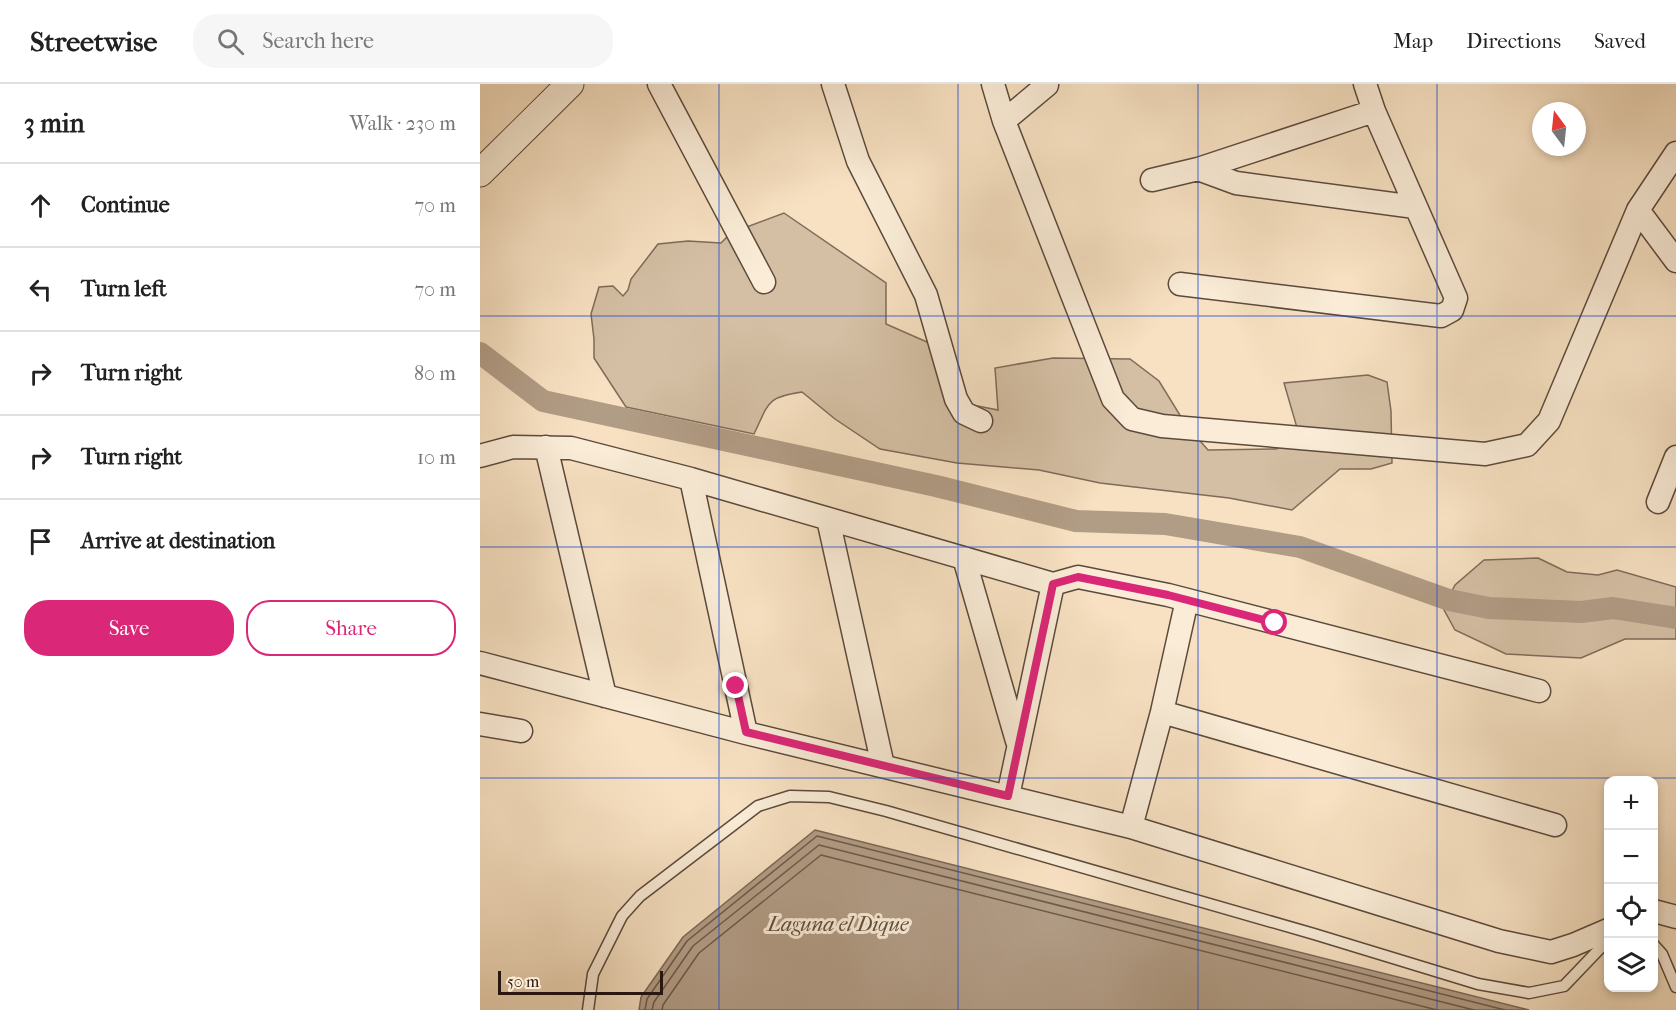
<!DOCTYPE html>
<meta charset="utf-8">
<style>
body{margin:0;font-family:"IM FELL French Canon",serif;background:#f6f6f6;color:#222}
.controls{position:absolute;right:18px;bottom:18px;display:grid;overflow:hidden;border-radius:12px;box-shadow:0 3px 9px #0003}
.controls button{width:54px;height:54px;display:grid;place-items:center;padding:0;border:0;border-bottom:2px solid #e0e0e0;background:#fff;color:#222;font:30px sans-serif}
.compass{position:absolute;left:1052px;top:18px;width:54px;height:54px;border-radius:50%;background:#fff;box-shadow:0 3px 9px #0003;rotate:345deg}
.scale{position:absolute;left:18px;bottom:15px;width:165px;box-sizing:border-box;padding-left:6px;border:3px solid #291710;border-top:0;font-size:16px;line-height:21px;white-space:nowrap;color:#291710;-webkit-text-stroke:4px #faecd7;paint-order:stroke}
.stop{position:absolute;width:18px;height:18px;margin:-14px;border:4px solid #db2777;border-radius:50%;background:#fff}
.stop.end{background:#db2777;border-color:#fff;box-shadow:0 2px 6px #0008}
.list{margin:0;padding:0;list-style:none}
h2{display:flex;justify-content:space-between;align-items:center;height:78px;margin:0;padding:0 24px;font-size:26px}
h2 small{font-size:20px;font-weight:400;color:#767676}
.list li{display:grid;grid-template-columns:39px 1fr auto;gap:18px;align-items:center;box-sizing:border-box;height:84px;padding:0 24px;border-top:2px solid #e0e0e0}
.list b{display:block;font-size:22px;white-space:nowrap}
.list em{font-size:20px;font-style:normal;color:#767676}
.actions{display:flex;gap:12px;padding:18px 24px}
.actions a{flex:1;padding:14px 0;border:2px solid #db2777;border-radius:24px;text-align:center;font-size:21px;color:#db2777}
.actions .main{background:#db2777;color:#fff}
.icon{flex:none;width:33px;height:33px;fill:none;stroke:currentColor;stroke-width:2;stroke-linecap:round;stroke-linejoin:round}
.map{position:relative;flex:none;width:1196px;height:926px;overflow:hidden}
header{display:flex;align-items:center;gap:36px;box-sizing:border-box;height:84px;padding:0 30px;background:#fff;border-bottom:2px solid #e0e0e0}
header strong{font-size:28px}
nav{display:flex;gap:33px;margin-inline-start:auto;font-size:21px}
.search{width:420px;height:54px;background:#f6f6f6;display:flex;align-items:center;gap:15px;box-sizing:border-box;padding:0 21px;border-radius:24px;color:#767676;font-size:22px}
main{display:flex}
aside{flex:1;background:#fff}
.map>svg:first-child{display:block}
.green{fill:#d4bfa4;stroke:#7e6b5a;stroke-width:1.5}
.water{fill:#b19c85;stroke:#7b6756;stroke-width:1.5}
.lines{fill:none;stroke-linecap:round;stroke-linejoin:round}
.shore{stroke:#6d5a4a;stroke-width:1.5}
.canal{stroke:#b19c85;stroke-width:22}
.service-casing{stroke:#5c4a3c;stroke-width:13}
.minor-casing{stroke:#5c4a3c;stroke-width:25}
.tertiary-casing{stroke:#5c4a3c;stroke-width:29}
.service{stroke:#faecd7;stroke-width:10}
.minor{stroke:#faecd7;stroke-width:22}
.tertiary{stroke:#faecd7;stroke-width:27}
.route{stroke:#db2777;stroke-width:8}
.grid{fill:none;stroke:#1d4ed8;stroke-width:1.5;stroke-opacity:0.55}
.labels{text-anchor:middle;stroke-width:6;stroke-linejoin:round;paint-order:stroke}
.water-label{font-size:21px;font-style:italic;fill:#5f4c3f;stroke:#faecd7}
</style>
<header>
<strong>Streetwise</strong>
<div class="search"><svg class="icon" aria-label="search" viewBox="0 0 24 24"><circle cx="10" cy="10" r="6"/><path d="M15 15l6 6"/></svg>Search here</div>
<nav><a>Map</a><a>Directions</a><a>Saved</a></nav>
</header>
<main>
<aside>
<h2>3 min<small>Walk · 230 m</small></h2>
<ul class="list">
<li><svg class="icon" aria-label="ahead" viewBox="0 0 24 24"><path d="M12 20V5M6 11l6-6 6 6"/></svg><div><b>Continue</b></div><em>70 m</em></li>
<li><svg class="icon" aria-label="left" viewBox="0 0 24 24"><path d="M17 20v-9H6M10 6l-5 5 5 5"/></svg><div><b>Turn left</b></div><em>70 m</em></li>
<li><svg class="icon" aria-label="right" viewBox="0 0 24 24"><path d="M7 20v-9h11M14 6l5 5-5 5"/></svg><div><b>Turn right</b></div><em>80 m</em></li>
<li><svg class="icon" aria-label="right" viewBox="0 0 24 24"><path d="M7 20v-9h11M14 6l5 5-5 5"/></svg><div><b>Turn right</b></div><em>10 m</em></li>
<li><svg class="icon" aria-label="arrive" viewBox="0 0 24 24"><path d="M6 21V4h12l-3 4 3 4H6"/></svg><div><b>Arrive at destination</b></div></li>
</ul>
<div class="actions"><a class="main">Save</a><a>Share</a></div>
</aside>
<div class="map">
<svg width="1196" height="926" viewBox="0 0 1196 926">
<rect width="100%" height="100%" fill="#f7e1c2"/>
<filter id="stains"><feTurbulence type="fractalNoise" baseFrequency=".00333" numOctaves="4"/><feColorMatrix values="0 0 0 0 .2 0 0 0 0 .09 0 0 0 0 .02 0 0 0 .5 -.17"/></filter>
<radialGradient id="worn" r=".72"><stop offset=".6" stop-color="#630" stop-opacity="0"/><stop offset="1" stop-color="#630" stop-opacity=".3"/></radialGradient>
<!-- green -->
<path class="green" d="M304 129 406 199V240L472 269V317L518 326 515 284 573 274 650 275 679 297 706 341 728 366 796 365 820 354 804 299 888 291 907 298 911 327 912 379 891 385H860L812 426 749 414 620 399 559 386 477 379 400 365 355 335 322 308C286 313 289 319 274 350L146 323 114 274V255L111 230 119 203 133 202 143 212 148 206 151 195 178 160 208 157 241 159 251 149Z
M1058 474 1087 488 1118 491 1137 486 1196 503V555H1145L1101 574 1026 570 975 546 963 524 975 501 1004 476Z"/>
<!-- water -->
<path class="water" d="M335 746 1049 926H159L161 913 203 853Z"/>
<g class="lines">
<!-- shore -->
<path class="shore" d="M165 926 167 915 207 857 337 752 1025 926
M172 926 174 918 213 862 339 761 994 926
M182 926 183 921 219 869 341 771 957 926"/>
<!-- canal -->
<path class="canal" d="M0 269 63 317 456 402 596 437 685 440 820 463 969 516 1009 524 1101 528 1133 524 1196 534"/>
<!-- service casing -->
<g class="service-casing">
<path id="service" d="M1174 861 1182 870 1196 903
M108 926 113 890 142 832 160 812 278 722 310 712 349 713 406 727 834 850 998 900 1049 909 1084 902 1128 856"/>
</g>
<!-- minor casing -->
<g class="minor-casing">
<path id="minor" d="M179 0 284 198
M353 0 378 77 446 211 476 315 484 329 501 337
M513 0 524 37 633 315 652 335 682 342 1005 370 1047 361 1069 337 1158 126 1196 69
M524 37 567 1
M718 85 756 99 935 123
M672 96 718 85 894 27
M1158 126 1196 177
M700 200 961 232 972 226 976 214 894 27 885 0
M66 363 125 612
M0 372 33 363 91 364 211 395 573 500 598 493 688 511 1059 607
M211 395 266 649
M1178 418 1196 373
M348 435 403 682
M484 474 537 657
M0 579 266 649 651 743 1019 857 1071 868 1093 861 1128 846
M682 628 1075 741
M0 640 41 647
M528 712 573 500
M651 743 682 628 707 516
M1174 827 1196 833"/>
</g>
<!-- tertiary casing -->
<g class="tertiary-casing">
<path id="tertiary" d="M0 89 90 0"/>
</g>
<!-- service -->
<use href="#service" class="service"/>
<!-- minor -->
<use href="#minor" class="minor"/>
<!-- tertiary -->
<use href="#tertiary" class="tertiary"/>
</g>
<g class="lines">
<!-- route -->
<path class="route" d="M256 602 266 648 528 712 573 500 598 493 688 511 795 539"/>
</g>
<!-- grid -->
<path class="grid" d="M239 0V926M478 0V926M718 0V926M957 0V926M0 232H1196M0 463H1196M0 694H1196"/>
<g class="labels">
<!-- water labels -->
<g class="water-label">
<text x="358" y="847">Laguna el Dique</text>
</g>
</g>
<rect width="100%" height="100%" filter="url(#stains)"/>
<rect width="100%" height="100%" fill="url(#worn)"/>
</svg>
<div class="controls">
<button>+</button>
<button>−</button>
<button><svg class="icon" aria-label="locate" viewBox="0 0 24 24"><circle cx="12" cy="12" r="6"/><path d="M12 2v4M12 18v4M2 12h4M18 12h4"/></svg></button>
<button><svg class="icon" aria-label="layers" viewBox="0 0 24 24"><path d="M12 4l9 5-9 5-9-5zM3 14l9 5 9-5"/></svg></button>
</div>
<svg class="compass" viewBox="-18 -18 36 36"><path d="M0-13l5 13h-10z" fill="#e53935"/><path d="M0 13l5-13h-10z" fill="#767676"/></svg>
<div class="scale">50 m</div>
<div class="stop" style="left:795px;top:539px"></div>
<div class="stop end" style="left:256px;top:602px"></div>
</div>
</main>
